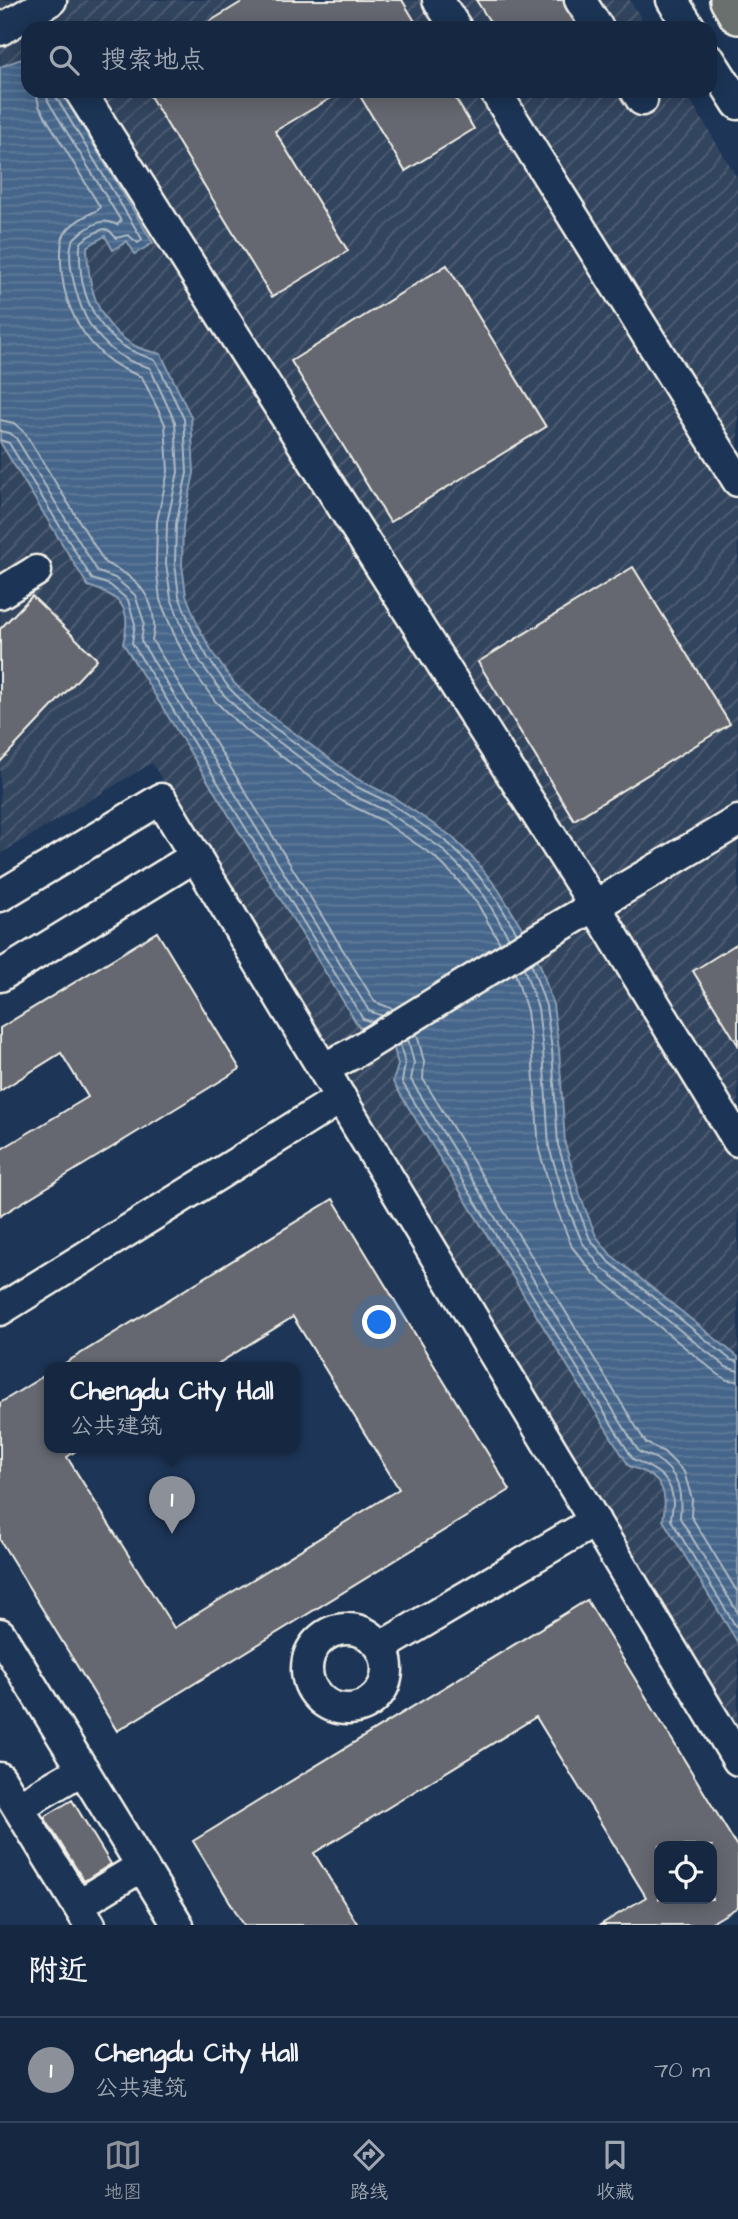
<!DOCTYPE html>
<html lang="zh">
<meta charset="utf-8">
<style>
body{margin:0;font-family:"Architects Daughter","LXGW WenKai TC",sans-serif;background:#23344c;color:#f1f3f6}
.controls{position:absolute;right:21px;bottom:21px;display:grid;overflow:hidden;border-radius:14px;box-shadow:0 4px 18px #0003}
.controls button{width:63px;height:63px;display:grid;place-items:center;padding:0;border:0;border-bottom:2px solid #35445a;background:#162841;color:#f1f3f6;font:35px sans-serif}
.you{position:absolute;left:380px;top:1323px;width:24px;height:24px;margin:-18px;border:5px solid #fff;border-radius:50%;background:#1a73e8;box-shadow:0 0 0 10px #1a73e833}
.badge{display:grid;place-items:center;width:46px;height:46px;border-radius:50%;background:#8c9099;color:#fff;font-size:23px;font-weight:700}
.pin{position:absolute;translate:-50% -58px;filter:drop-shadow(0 2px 4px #0008)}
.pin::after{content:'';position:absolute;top:37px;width:24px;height:21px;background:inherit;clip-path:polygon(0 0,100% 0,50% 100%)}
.popup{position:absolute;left:44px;top:1362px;width:256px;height:91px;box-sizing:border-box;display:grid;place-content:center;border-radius:14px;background:#162841;filter:drop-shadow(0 2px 5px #0005);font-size:23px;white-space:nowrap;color:#9ea6b1}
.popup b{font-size:26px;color:#f1f3f6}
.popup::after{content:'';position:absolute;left:50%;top:100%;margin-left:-14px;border:14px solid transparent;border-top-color:#162841}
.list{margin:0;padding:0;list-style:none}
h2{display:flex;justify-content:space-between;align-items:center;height:91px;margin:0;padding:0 28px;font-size:30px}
h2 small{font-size:23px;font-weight:400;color:#9ea6b1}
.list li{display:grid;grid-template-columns:46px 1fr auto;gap:21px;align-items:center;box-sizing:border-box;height:105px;padding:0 28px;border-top:2px solid #35445a}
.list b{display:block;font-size:26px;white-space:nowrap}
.list p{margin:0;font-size:23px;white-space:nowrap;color:#9ea6b1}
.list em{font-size:23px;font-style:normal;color:#9ea6b1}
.icon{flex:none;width:38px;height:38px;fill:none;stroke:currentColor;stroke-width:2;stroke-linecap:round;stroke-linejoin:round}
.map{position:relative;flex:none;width:738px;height:1925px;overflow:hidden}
.search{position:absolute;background:#162841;box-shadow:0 4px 18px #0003;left:21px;right:21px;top:21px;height:77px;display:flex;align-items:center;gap:18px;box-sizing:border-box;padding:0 24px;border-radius:21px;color:#9ea6b1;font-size:26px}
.sheet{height:196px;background:#162841}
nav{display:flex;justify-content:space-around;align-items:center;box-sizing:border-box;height:98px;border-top:2px solid #35445a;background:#162841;font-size:19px;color:#9ea6b1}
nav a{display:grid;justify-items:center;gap:4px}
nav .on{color:#8c9099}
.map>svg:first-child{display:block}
.industrial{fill:url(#industrial-furrows)}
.water{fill:url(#water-rules);stroke:#8b9db0;stroke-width:2}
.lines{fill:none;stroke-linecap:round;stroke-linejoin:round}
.shore{stroke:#aeb9c2;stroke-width:2}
.building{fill:#65686f;stroke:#f4f1e8;stroke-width:2;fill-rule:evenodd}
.minor-casing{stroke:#f4f1e8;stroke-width:35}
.major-casing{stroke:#f4f1e8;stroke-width:42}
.minor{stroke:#1d3557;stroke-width:30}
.major{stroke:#6b706d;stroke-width:37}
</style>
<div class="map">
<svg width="738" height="1925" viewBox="0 0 738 1925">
<defs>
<pattern id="industrial-furrows" width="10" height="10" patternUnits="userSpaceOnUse" patternTransform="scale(1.75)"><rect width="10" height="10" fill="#33445e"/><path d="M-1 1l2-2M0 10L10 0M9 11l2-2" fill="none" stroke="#515f75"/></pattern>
<pattern id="water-rules" width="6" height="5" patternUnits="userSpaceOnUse" patternTransform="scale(1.75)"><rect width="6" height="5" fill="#45658a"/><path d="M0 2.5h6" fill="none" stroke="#607c9a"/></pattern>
</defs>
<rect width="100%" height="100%" fill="#1d3557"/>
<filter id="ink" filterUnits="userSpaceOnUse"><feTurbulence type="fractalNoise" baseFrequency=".0143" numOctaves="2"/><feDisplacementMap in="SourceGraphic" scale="14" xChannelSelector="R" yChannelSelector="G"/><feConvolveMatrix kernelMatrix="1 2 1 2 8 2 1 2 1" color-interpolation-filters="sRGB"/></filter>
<g filter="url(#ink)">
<!-- industrial -->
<path class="industrial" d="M0 0H630L647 28H28V91H685L738 179V1732L152 763 0 854Z"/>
<!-- water -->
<path class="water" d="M21 59 28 61V91H61L153 243 135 254 127 241 113 250 105 236 87 247C88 287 97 325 135 346 142 350 153 352 161 354L191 417 194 473 183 526 182 565 186 595 199 628 214 655 234 683 259 707 357 779 393 797 451 836 474 859 498 889 522 928 541 967 553 1005 559 1049 565 1144 581 1198 596 1236 611 1255 738 1357V1643L663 1520C669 1488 660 1476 629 1466L393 1082 398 1065 393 1044 378 1031 359 1027 123 643C133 608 121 596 88 586L0 442V67Z"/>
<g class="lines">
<!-- shore -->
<path class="shore" d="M36 91 39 106 100 207 98 210C87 215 70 223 64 235 60 243 61 253 61 262 62 297 75 328 101 353 113 365 127 371 142 377L165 424 168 471 157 521 156 564 160 600 176 639 191 668 215 701 243 728 342 801 381 820 434 856 455 877 477 903 500 943
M46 91 48 101 121 221 117 225C105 219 99 221 88 228 82 232 75 235 72 242 65 263 80 312 93 329 102 342 116 354 130 361 136 364 143 365 150 368L175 422 178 472 167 523 166 564 171 598 185 634 201 663 223 694 249 720 348 793 386 811 441 848 463 870 485 897 509 938
M55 91 56 97 142 239 138 243 128 235 116 238 110 231 104 229C98 231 85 237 81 243 79 248 80 255 80 260 81 290 91 317 113 338 126 351 141 354 156 361L184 419 187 473 176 524 175 564 179 596 193 631 208 658 229 688 254 713 353 785 390 803 446 841 469 864 492 892 517 933
M0 420 14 423 25 433 105 563C131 574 153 592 154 623 155 629 153 634 152 640L375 1002 393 1009
M0 431 10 433 16 438 98 572 115 578 135 595 144 622 141 641 369 1011 383 1016
M0 440 9 443 92 579 110 585 128 600 135 624 132 643 363 1019 372 1022
M531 963 546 1006 552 1050 558 1145 575 1201 590 1239 607 1260 731 1360 738 1362
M524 968 538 1008 543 1051 549 1147 566 1203 582 1242 601 1267 726 1367 738 1371
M515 973 527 1011 532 1052 539 1150 556 1207 572 1247 594 1274 719 1375 727 1380 738 1381
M417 1034 424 1062 423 1079 646 1443 664 1452 684 1472 692 1499 691 1516 738 1593
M408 1039 414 1063 411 1080 639 1452C644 1454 650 1456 655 1458 680 1473 682 1493 680 1518L738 1613
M400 1044 405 1064 402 1082 633 1459C653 1469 673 1476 673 1503 673 1508 671 1514 671 1520L738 1630"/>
</g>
<!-- building -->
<path class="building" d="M245 0H402L419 28H199Z
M476 0H564L581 28H494Z
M147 91H343L275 131 348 251 272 297Z
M357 91H451L474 129 405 171Z
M447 265 546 427 390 522 291 361Z
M633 567 730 724 574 820 478 662Z
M32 596 97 659 0 762V629Z
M157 932 240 1069 0 1216V1150L88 1097 61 1053 0 1091V1028Z
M738 943V1045L693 971Z
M333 1199 510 1490 117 1731 0 1540V1403L50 1372V1448H80L67 1457 174 1628 399 1489 293 1317 211 1368H57Z
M587 1600 738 1848V1907L708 1925H600L646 1897 536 1717 314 1853 358 1925H244L193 1841ZM659 1846H712V1899H659Z
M72 1800 111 1864 84 1881 44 1817Z"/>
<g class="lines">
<!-- minor casing -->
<g class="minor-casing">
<path id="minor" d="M438 0 456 28
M580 0 598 28
M672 0 690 28
M0 30 51 0
M710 60 738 104
M80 91 595 906 738 1141
M495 91 738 481
M636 91 642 100
M0 593 36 571
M0 896 161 799 738 1760
M0 976 196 856
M323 1069 357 1051 545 935 738 821
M0 1310 341 1098
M307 1669a40 40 0 1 1 80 0a40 40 0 1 1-80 0Z
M0 1634 178 1925
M381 1647 595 1521
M0 1778 90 1925
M18 1807 83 1769
M78 1905 142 1866"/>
</g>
<!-- major casing -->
<g class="major-casing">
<path id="major" d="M729 0 738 15"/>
</g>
<!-- minor -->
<use href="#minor" class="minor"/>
<!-- major -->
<use href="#major" class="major"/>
</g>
</g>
</svg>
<div class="controls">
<button><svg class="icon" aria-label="locate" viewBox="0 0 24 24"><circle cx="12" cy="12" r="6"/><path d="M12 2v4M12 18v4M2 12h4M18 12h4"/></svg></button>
</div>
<div class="you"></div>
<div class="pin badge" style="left:172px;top:1534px">1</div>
<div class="popup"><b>Chengdu City Hall</b>公共建筑</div>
<div class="search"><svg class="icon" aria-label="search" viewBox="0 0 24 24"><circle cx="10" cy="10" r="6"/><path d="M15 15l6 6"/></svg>搜索地点</div>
</div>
<section class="sheet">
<h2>附近<small></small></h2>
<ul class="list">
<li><span class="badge">1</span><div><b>Chengdu City Hall</b><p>公共建筑</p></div><em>70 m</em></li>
</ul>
</section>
<nav>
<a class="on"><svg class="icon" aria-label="map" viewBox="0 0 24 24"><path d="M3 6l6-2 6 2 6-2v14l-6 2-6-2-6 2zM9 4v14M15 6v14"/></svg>地图</a>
<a><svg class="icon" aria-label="directions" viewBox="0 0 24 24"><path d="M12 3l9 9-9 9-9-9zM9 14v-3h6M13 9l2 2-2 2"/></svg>路线</a>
<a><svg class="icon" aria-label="saved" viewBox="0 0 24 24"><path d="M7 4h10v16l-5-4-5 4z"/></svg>收藏</a>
</nav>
